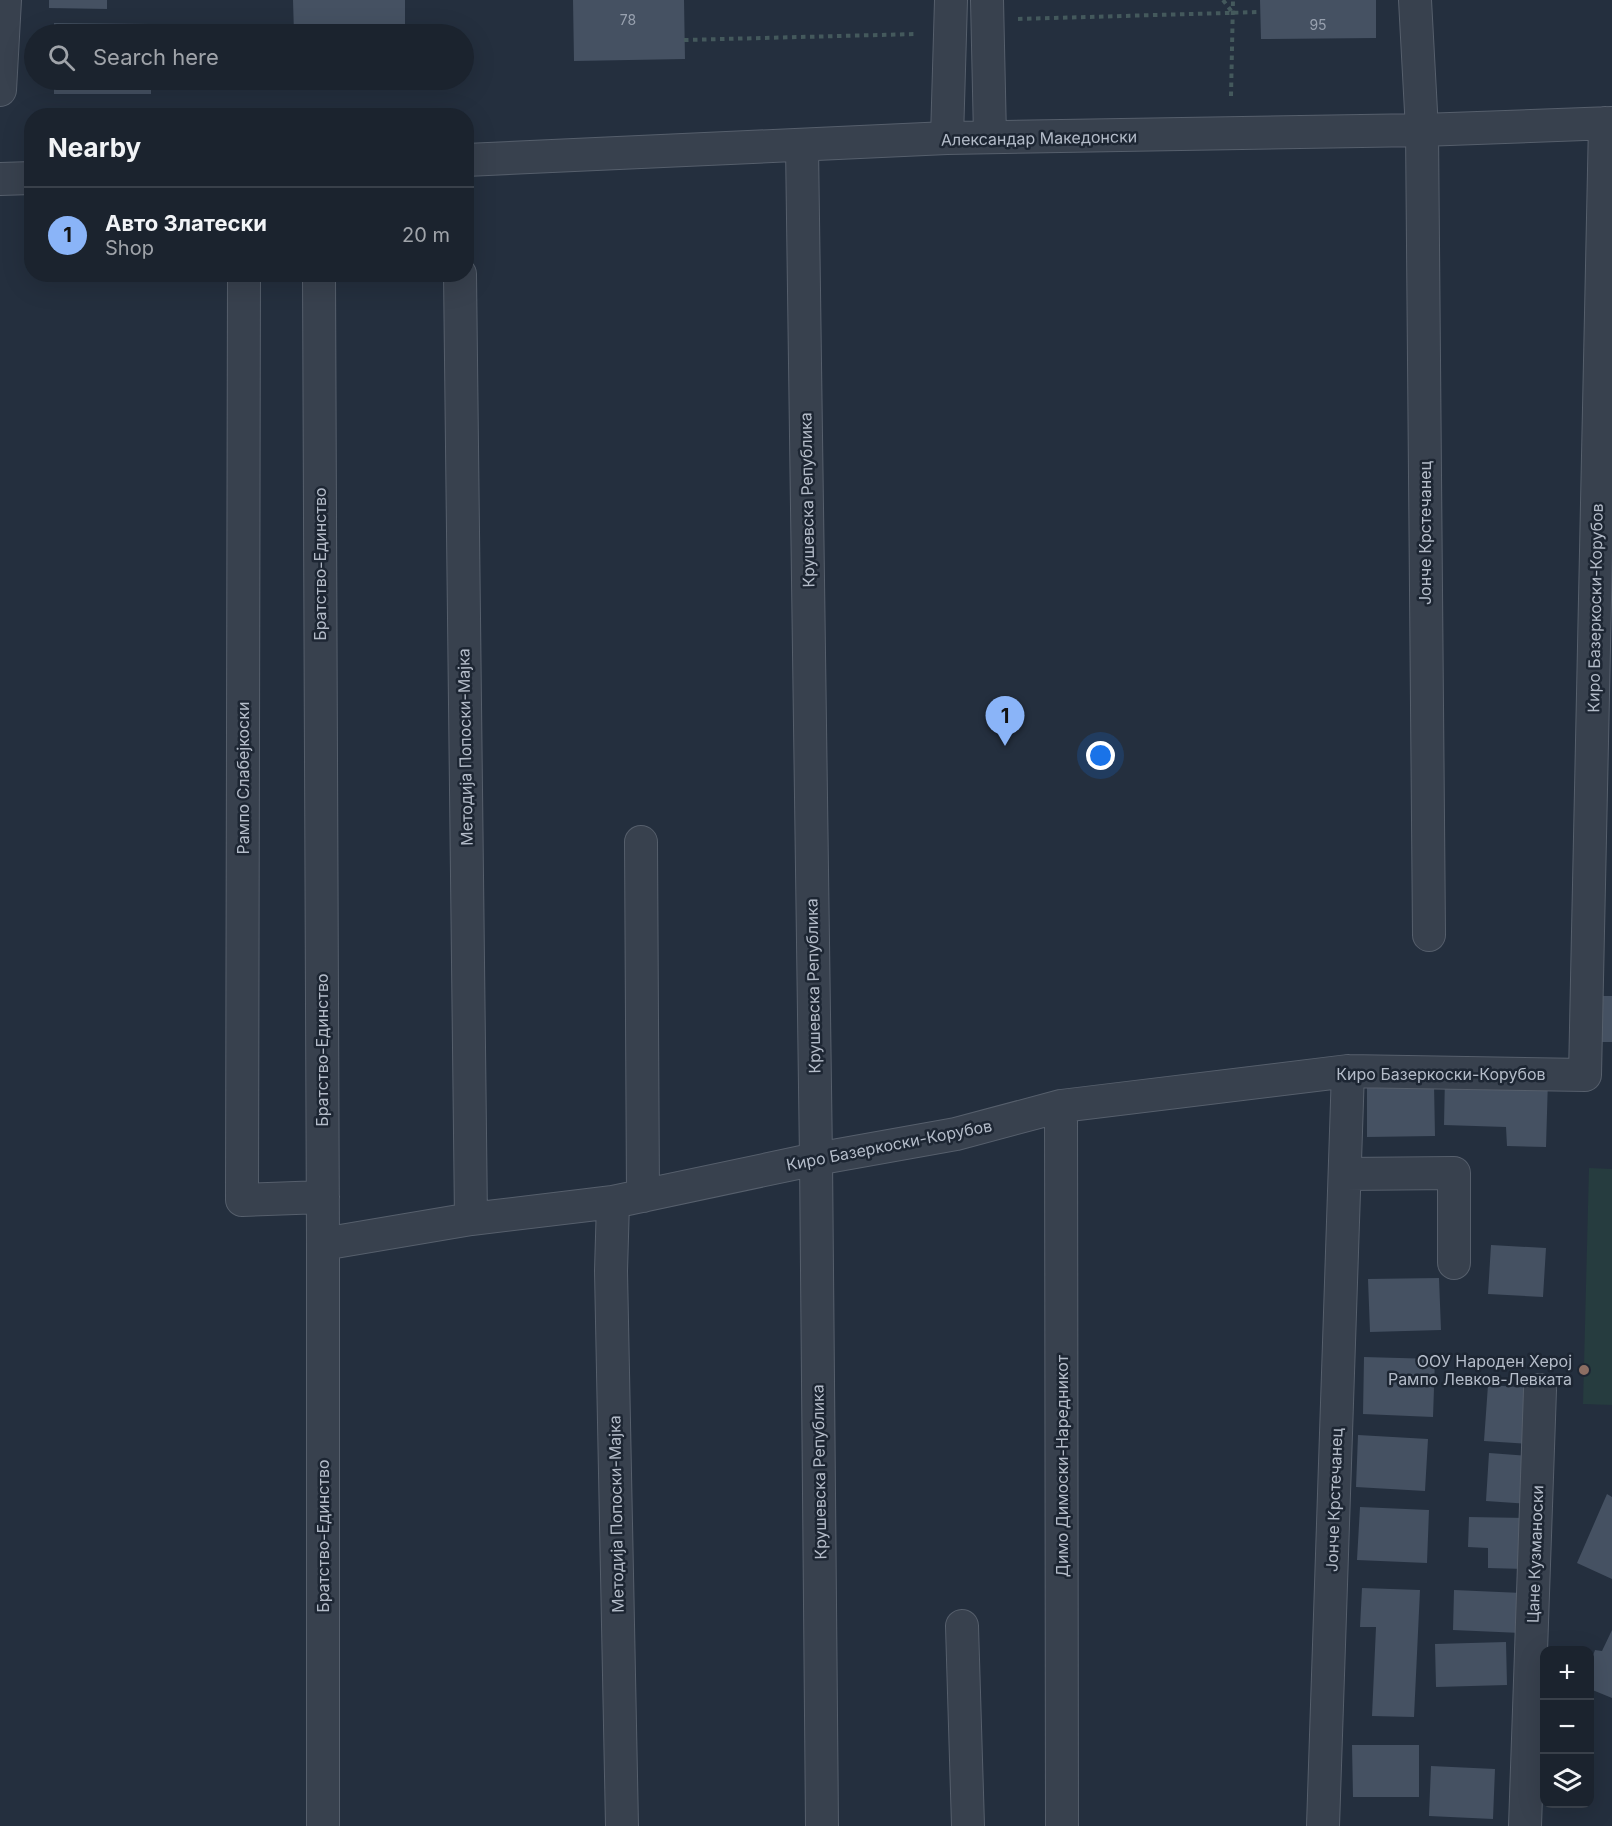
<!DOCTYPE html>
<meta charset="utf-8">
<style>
body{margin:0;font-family:Inter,sans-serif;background:#242b36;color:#f1f3f6}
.controls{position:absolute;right:18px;bottom:18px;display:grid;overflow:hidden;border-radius:12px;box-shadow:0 6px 24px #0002}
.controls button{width:54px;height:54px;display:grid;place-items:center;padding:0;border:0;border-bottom:2px solid #39404a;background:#1b232e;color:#f1f3f6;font:30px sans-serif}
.you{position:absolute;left:1101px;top:756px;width:21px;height:21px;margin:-15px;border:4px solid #fff;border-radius:50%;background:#1a73e8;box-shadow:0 0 0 9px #1a73e833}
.badge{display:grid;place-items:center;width:39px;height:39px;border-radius:50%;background:#8ab4f8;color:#111;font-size:20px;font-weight:700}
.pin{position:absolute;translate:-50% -50px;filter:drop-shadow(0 2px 3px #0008)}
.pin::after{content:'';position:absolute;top:32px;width:21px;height:18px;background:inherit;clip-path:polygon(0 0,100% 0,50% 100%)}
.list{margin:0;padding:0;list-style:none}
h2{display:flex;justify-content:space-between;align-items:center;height:78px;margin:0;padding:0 24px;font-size:26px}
h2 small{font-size:20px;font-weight:400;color:#a0a4aa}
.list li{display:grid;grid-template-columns:39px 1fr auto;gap:18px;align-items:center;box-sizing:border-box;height:96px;padding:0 24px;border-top:2px solid #39404a}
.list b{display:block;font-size:22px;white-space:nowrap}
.list p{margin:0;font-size:20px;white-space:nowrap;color:#a0a4aa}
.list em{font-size:20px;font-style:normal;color:#a0a4aa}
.icon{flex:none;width:33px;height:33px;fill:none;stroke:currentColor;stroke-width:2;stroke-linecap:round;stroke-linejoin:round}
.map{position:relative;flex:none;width:1612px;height:1826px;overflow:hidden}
.search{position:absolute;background:#1b232e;box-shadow:0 6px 24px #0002;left:24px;top:24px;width:450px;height:66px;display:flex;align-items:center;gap:15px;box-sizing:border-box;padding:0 21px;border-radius:33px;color:#a0a4aa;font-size:22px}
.panel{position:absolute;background:#1b232e;box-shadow:0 6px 24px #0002;left:24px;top:108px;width:450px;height:174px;border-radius:24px}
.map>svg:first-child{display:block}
.green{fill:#263c3f}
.building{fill:#455162}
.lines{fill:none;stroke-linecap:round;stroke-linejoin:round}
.minor-casing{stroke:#565f6c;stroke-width:34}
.path{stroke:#44595c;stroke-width:4;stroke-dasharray:4.5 4.5;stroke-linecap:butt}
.minor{stroke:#38414e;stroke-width:32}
.education-dot{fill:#8d6e63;stroke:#1d2633;stroke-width:2}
.labels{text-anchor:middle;stroke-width:5;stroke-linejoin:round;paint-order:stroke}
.number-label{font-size:14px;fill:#98a1af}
.street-label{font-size:16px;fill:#b4bcc9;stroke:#1d2633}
.poi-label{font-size:16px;fill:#b4bcc9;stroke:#1d2633;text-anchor:end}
</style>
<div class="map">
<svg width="1612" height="1826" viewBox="0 0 1612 1826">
<rect width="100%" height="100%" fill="#242f3e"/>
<!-- green -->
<path class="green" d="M1589 1168 1612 1169V1405L1583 1404Z"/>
<!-- building -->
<path class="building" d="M49 0H107V9L49 8Z
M293 0H405V34H294Z
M573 0H684L685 59 574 61Z
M1260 0H1376V38L1261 39Z
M54 23 151 24V34H54Z
M54 80H151V94H54Z
M1594 996H1612V1042H1594Z
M1445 1076 1548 1079 1546 1147 1507 1146 1506 1127 1444 1125Z
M1367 1084H1434L1435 1136 1367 1137Z
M1491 1245 1546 1248 1543 1297 1488 1294Z
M1439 1278 1441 1330 1370 1332 1368 1279Z
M1364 1357 1435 1359 1433 1417 1363 1414Z
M1488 1385 1535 1388 1532 1444 1484 1441Z
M1358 1435 1428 1439 1425 1491 1356 1487Z
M1489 1453 1531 1456 1528 1504 1486 1501Z
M1607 1494 1612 1497V1579L1577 1563Z
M1360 1507 1429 1510 1427 1563 1357 1560Z
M1469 1517 1527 1518 1525 1569 1488 1568V1548L1468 1547Z
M1362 1588 1420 1590 1414 1717 1372 1716 1376 1627H1360Z
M1454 1590 1522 1593 1521 1633 1453 1630Z
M1612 1630V1698L1590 1689V1664L1595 1650 1602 1651Z
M1506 1642 1507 1685 1436 1687 1435 1644Z
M1352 1745H1419V1797H1353Z
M1431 1766 1495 1769 1493 1819 1429 1816Z"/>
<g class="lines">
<!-- minor casing -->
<g class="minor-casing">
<path id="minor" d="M987 0 990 137
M1415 0 1422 130 1429 935
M0 90 5 0
M947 138 951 0
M802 146 816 1159 822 1826
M466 160 947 138 1422 130 1612 123
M0 179 32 178
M244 274 242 1200 323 1197
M319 274 323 1244V1826
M460 274 471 1219
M641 842 643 1196
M1061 1106 1062 1826
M1345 1174 1454 1173V1263
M613 1202 611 1271 622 1826
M323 1244 471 1219 613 1202 816 1159 956 1134 1061 1106 1348 1071 1585 1075 1605 123
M962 1626 968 1826
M1323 1826 1348 1071
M1525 1826 1540 1390"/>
</g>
<!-- path -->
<path class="path" d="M1223 0 1232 12
M1018 19 1260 12
M684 40 917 34
M1231 96 1233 0"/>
<!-- minor -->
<use href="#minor" class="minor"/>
</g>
<!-- markers -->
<circle class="education-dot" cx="1584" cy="1370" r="6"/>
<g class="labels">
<!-- number labels -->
<g class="number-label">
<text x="628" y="25">78</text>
<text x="1318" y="30">95</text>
</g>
<!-- street labels -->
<g class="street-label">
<text transform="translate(1039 138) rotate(-1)" y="6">Александар Македонски</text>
<text transform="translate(807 500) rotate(-91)" y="6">Крушевска Република</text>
<text transform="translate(1425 533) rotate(-90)" y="6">Јонче Крстечанец</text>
<text transform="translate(320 564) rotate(-90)" y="6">Братство-Единство</text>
<text transform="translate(1595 608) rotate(-89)" y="6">Киро Базеркоски-Корубов</text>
<text transform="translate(465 747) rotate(-91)" y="6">Методија Попоски-Мајка</text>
<text transform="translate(243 778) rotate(-90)" y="6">Рампо Слабејкоски</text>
<text transform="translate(813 986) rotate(-91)" y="6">Крушевска Република</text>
<text transform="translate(322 1050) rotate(-90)" y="6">Братство-Единство</text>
<text x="1441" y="1080">Киро Базеркоски-Корубов</text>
<text transform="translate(889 1145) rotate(-11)" y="6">Киро Базеркоски-Корубов</text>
<text transform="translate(1062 1466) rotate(-90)" y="6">Димо Димоски-Наредникот</text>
<text transform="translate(819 1472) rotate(-91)" y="6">Крушевска Република</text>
<text transform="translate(1334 1500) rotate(-88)" y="6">Јонче Крстечанец</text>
<text transform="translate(616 1514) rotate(-91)" y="6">Методија Попоски-Мајка</text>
<text transform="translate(323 1536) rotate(-90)" y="6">Братство-Единство</text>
<text transform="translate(1535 1554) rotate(-88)" y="6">Цане Кузманоски</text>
</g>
<!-- poi labels -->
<g class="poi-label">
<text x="1572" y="1367">ООУ Народен Херој<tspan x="1572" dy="18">Рампо Левков-Левката</tspan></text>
</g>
</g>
</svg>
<div class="controls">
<button>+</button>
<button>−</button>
<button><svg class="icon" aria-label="layers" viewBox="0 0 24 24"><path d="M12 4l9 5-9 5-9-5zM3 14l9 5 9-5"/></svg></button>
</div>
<div class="you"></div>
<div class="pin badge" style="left:1005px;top:746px">1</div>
<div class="search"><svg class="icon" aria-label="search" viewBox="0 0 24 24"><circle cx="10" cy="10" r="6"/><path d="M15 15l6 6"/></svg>Search here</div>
<section class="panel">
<h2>Nearby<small></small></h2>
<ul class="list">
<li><span class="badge">1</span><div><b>Авто Златески</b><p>Shop</p></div><em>20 m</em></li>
</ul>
</section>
</div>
